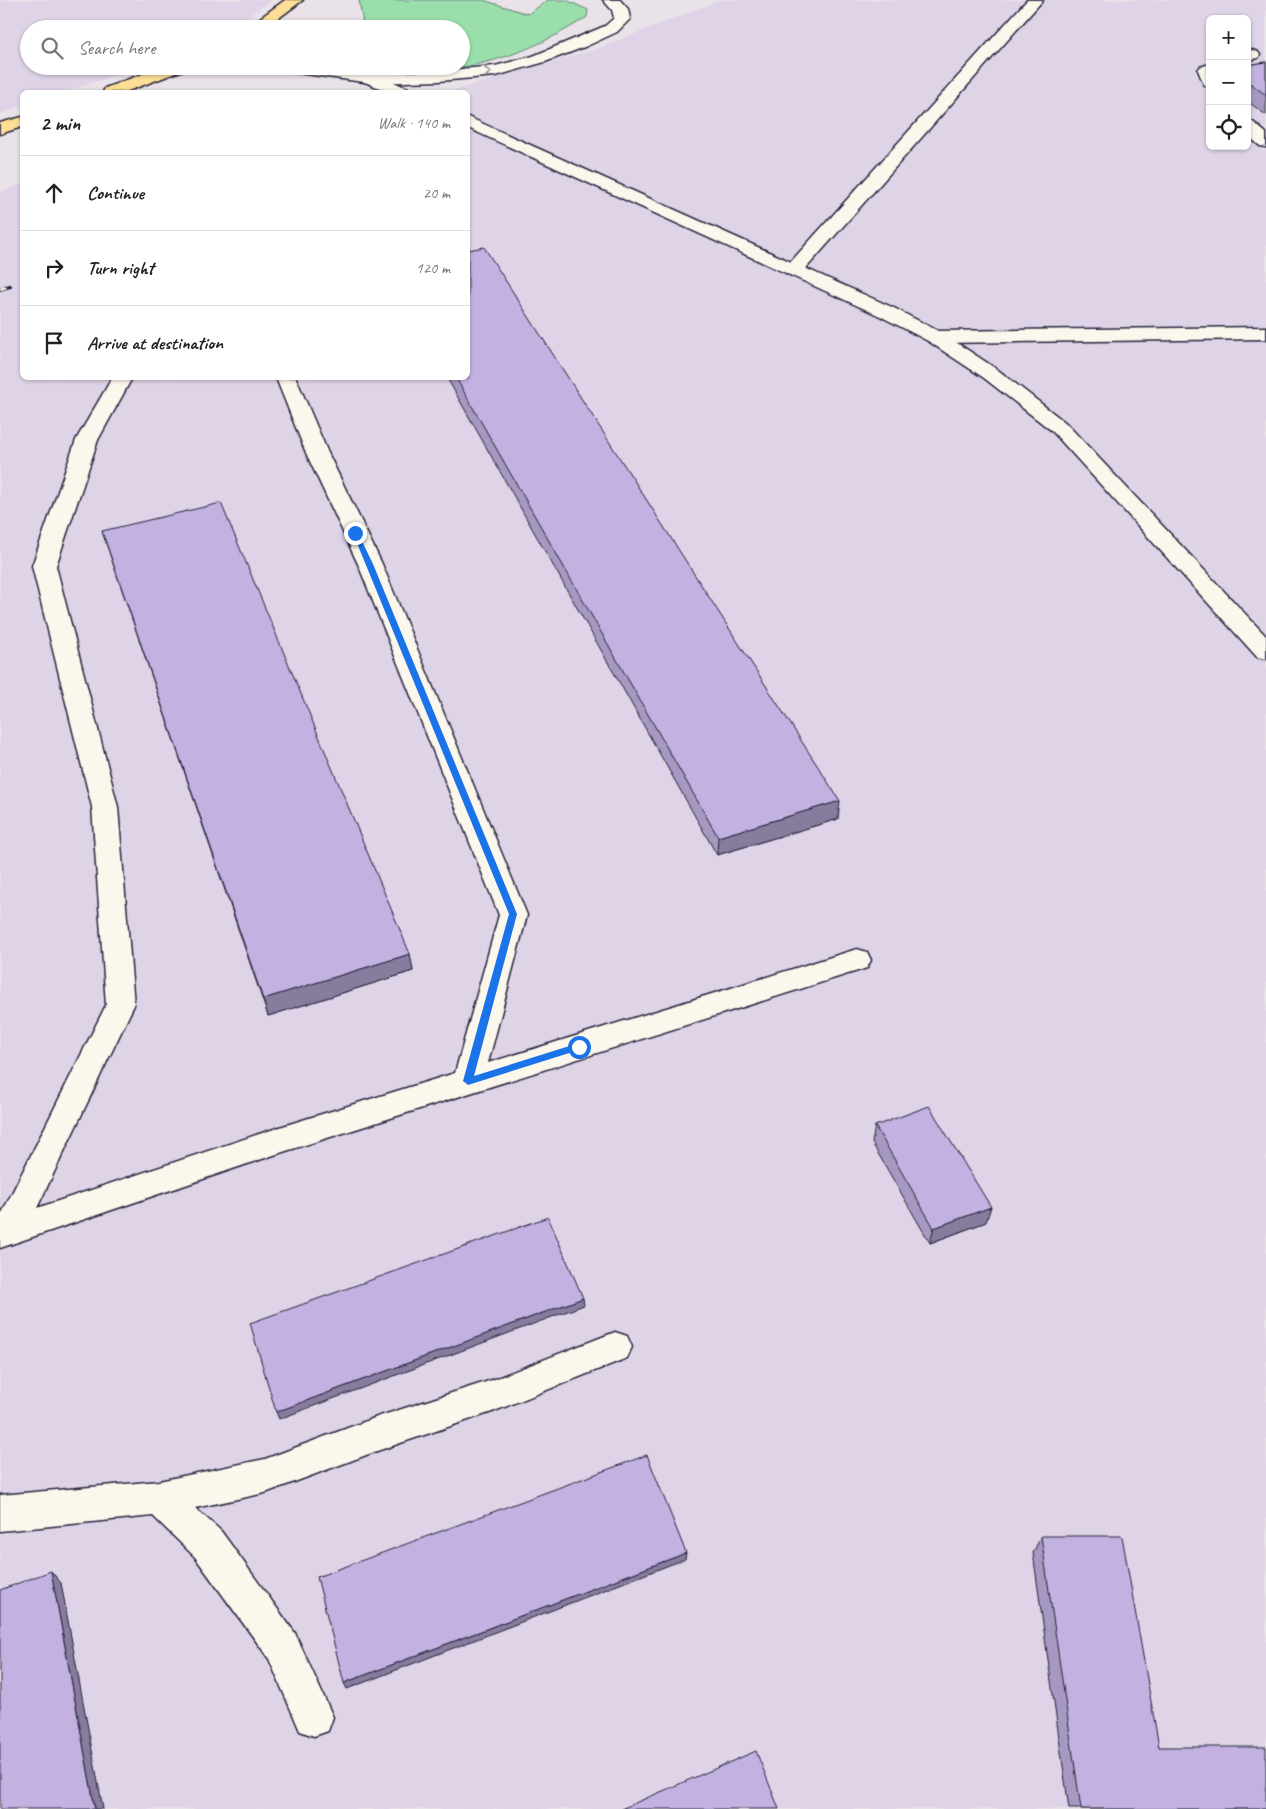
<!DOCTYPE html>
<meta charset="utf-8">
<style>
body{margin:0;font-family:Caveat,sans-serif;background:#f2f2f2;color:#222}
.controls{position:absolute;right:15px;top:15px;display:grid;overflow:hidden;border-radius:8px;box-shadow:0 1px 4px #0004}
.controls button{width:45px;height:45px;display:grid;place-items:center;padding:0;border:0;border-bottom:1px solid #e0e0e0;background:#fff;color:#222;font:25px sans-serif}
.stop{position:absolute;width:15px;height:15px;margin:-11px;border:4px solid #1a73e8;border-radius:50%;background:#fff}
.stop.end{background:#1a73e8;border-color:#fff;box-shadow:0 1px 5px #0008}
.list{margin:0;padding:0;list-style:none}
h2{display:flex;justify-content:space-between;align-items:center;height:65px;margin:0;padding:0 20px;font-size:21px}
h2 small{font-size:16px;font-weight:400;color:#767676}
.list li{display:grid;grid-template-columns:32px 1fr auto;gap:15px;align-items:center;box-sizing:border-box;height:75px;padding:0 20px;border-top:1px solid #e0e0e0}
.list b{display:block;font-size:19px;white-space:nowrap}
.list em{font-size:16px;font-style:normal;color:#767676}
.icon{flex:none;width:28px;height:28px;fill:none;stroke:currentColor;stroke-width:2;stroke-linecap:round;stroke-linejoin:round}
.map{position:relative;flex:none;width:1266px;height:1809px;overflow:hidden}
.search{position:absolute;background:#fff;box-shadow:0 1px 4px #0004;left:20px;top:20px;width:450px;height:55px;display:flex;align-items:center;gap:12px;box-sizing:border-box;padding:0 18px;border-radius:28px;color:#767676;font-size:19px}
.panel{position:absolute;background:#fff;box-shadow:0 1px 4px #0004;left:20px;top:90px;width:450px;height:290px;border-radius:8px}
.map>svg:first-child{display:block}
.built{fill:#ded3e7;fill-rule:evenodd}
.green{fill:#9adfab;stroke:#5e8073}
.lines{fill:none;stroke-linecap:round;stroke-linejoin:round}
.lane-casing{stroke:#22223b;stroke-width:3}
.street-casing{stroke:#22223b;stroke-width:3}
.primary-casing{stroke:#22223b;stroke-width:3}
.lane{fill:#fbf7ec;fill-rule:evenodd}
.street{fill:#fbf7ec;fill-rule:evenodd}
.primary{fill:#fdde96;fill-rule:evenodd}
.rail-casing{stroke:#22223b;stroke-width:4}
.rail{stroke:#fbf7ec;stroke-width:2.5;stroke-dasharray:7;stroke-linecap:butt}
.wall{fill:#a798c2;stroke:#22223b}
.shaded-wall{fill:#887c9e;stroke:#22223b}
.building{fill:#c2b1e1;stroke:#22223b}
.oneway{stroke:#99979c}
.route{fill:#1a73e8}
</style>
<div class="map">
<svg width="1266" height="1809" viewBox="0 0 1266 1809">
<rect width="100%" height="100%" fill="#eae2e9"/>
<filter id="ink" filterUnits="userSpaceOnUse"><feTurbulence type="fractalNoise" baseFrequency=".02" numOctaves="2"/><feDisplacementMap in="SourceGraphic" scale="10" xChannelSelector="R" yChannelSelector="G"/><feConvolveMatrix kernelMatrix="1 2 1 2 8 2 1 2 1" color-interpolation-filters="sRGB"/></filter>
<g filter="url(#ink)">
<!-- built -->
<path class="built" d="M0 0H272L228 29H29V66H143L64 92H22V106L0 114Z
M720 0H1266V1809H0V192L22 184V378H468V92H448L597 49ZM1210 19H1247V146H1210Z"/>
<!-- green -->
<path class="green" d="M359 0H483L528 14 548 0H566L588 10 587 17C537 49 483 70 424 70 410 70 398 71 386 66H461V29H364Z"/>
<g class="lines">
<!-- lane casing -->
<g class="lane-casing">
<path id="lane" d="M603 0H620L628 9 630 19 617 32 587 46 545 62 496 76 439 81 371 83 283 71 277 69 275 66H321L371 73 439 71 495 66 533 56 605 26 614 18 612 10Z
M1027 0H1043L801 274 794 276 787 274 784 270 787 266Z
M1252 50 1258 52 1260 55 1258 58 1247 61V51Z
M1210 64V86L1204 85 1198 70 1200 67Z
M1247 121 1253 122 1266 133V147L1260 146 1247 135Z
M1266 327V339L935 343 928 341 925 337 928 333 935 331Z
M112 378H132L98 440 56 566 118 807 134 1005 37 1208 283 1126 455 1073 499 915 358 564 306 453 276 378H296L328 453 382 564 527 915 488 1063 857 949 867 952 871 960 867 968 283 1152 0 1248V1217L106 1005 92 807 32 566 76 440Z
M615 1332 627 1336 632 1347 627 1358 492 1412 377 1451 265 1493 195 1508 221 1531 295 1633 333 1717 328 1731 314 1736 300 1731 269 1659 195 1557 153 1516 0 1531V1495L159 1481 265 1459 377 1417 492 1380Z"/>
</g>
<!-- street casing -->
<g class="street-casing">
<path id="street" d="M371 73 408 88 410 92H389L365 82 363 78 365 74Z
M468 117 894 308 942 333 998 370 1066 423 1266 636V659L1257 657 1052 431 984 378 928 341 880 316 468 128Z"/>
</g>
<!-- primary casing -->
<g class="primary-casing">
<path id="primary" d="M285 0H303L264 29H245Z
M164 66H188L186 69 125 92H103L105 88Z
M22 117V127L0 134V123Z"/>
</g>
<!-- lane -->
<use href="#lane" class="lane"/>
<!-- street -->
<use href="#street" class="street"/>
<!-- primary -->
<use href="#primary" class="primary"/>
<!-- rail casing -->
<g class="rail-casing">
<path id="rail" d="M0 289 10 286"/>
</g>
<!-- rail -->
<use href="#rail" class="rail"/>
</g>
<!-- wall -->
<path class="wall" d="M1266 62V115L1247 101V65Z
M447 378H468L838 819 717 855Z
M102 531 410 954 413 971 268 1016 108 549Z
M875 1126 986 1222 930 1243 872 1143Z
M1041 1536 1159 1747 1266 1809H1069L1033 1553Z"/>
<!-- shaded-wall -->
<path class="shaded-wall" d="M840 801 838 819 717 855 718 837Z
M410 954 413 971 268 1016 263 999Z
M991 1207 986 1222 930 1243 934 1228Z
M583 1298 584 1305 279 1419 276 1412Z
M686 1553 685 1559 347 1689 344 1683Z
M51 1571 61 1583 103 1809H95Z"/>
<!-- building -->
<path class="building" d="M1266 62V95L1247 81V65Z
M484 247 840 801 718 837 456 378H468V250Z
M221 503 410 954 263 999 102 531Z
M929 1106 991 1207 934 1228 875 1126Z
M548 1217 583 1298 276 1412 250 1323Z
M647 1455 686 1553 344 1683 317 1577Z
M1041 1536H1122L1159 1747H1266V1809H1081Z
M51 1571 95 1809H0V1590Z
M756 1751 779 1809H621Z"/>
<!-- one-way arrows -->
<defs><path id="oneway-chevron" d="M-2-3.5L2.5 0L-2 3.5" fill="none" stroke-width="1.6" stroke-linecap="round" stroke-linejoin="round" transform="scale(1.25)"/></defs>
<use class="oneway" href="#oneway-chevron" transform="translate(488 72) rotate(-5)"/>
</g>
<!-- route -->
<path class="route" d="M352 531 358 533 373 564 517 914 474 1076 579 1043 582 1044V1049L468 1085 463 1081 509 914Z"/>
</svg>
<div class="controls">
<button>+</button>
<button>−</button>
<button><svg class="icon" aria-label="locate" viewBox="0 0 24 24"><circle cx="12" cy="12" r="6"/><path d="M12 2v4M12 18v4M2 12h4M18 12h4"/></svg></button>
</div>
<div class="stop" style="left:579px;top:1047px"></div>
<div class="stop end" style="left:355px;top:533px"></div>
<div class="search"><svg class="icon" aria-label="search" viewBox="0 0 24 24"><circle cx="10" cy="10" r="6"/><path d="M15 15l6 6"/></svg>Search here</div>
<section class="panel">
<h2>2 min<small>Walk · 140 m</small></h2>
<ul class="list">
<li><svg class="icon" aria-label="ahead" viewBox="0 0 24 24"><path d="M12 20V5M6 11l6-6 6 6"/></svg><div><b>Continue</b></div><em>20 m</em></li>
<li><svg class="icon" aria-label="right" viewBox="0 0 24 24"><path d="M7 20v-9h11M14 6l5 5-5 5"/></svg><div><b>Turn right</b></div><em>120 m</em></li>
<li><svg class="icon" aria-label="arrive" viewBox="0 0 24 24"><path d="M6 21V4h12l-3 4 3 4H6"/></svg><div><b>Arrive at destination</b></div></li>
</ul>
</section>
</div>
